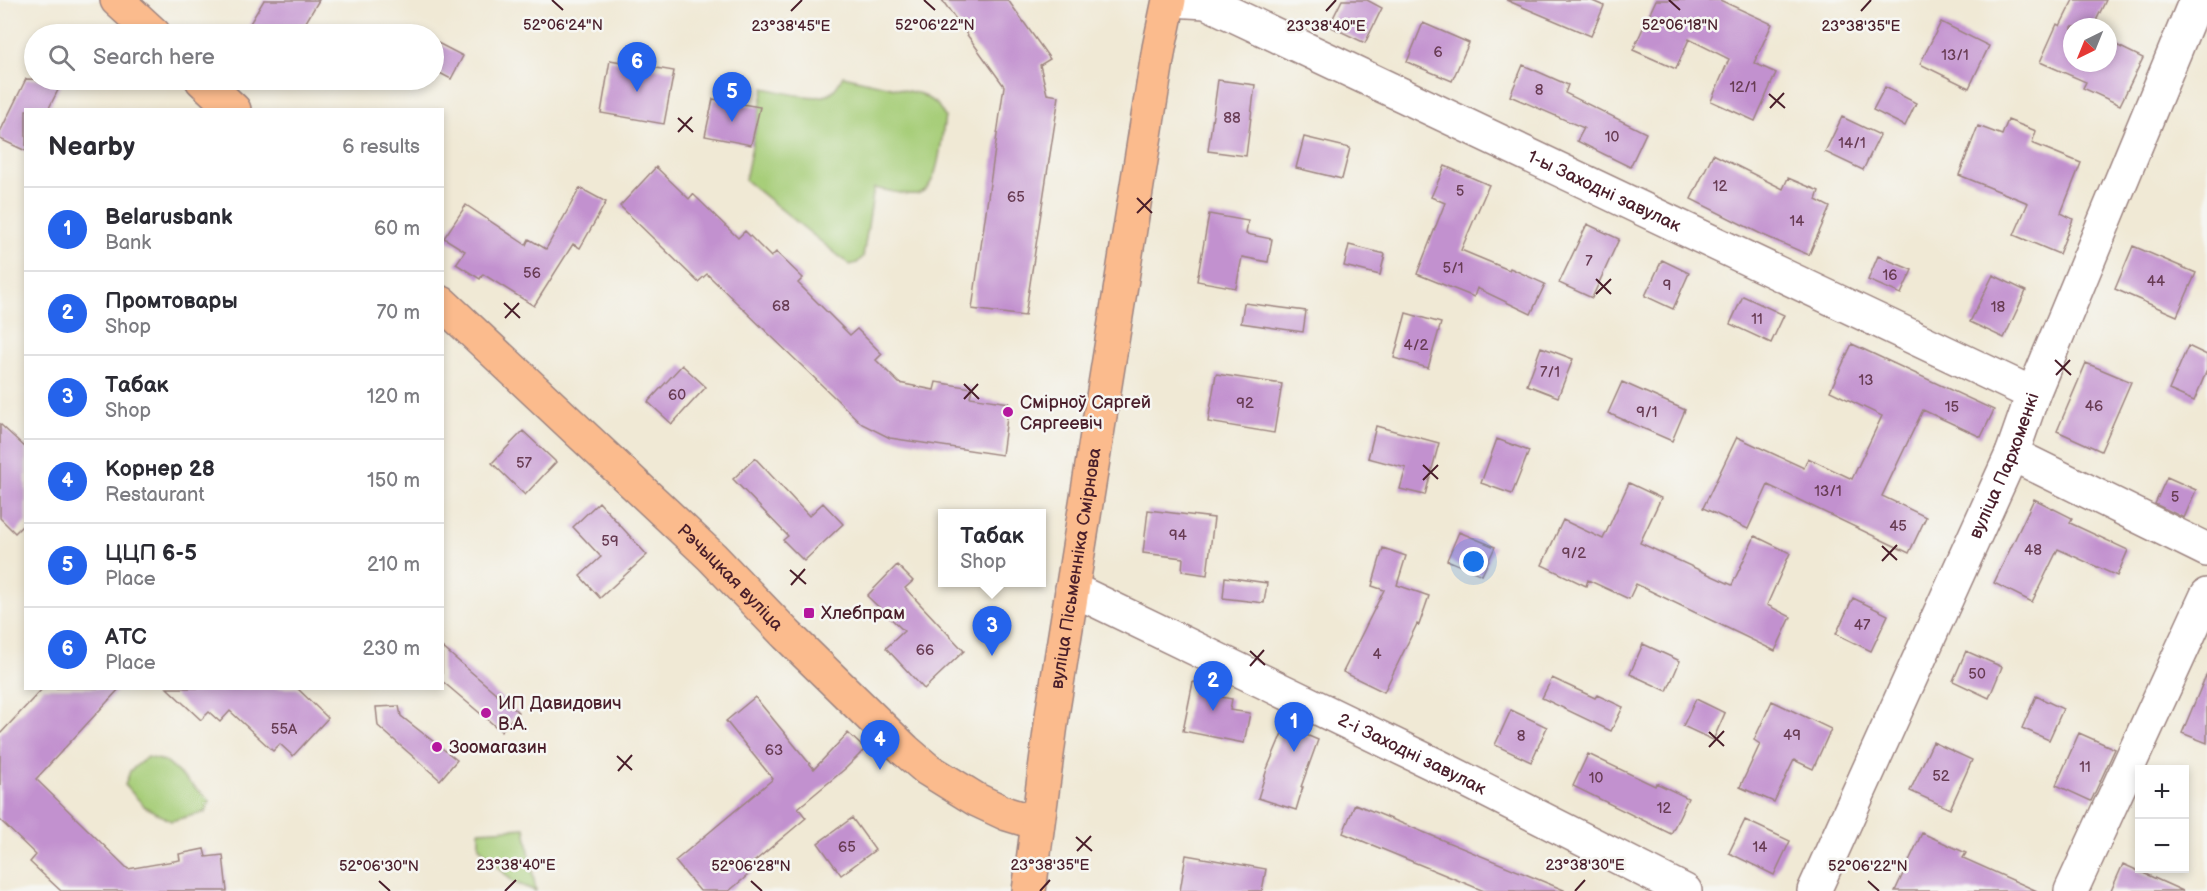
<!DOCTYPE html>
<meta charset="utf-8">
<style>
body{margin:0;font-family:"Balsamiq Sans",sans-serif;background:#f7f7f7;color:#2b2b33}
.controls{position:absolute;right:18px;bottom:18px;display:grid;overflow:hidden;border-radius:0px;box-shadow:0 3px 9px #0003}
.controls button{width:54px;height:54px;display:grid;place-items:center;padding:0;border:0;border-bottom:2px solid #e1e1e2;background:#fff;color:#2b2b33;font:30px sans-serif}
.compass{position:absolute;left:2063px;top:18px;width:54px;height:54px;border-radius:50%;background:#fff;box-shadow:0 3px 9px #0003;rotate:223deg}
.you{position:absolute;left:1474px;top:562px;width:21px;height:21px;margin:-15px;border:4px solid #fff;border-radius:50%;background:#1a73e8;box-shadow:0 0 0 9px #1a73e833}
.badge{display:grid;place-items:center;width:39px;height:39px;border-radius:50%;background:#2563eb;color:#fff;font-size:20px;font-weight:700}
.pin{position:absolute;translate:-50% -50px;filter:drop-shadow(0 2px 3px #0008)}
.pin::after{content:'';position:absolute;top:32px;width:21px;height:18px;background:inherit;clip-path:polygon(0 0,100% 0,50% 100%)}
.popup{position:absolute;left:938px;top:509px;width:108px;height:78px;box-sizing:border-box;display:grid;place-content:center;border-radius:0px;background:#fff;filter:drop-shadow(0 2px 4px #0005);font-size:20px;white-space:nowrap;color:#7c7c81}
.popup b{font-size:22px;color:#2b2b33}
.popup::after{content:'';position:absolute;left:50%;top:100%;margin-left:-12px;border:12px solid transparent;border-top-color:#fff}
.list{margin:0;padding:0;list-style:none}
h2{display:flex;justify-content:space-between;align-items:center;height:78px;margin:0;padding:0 24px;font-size:26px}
h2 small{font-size:20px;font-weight:400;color:#7c7c81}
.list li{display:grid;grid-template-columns:39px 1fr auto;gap:18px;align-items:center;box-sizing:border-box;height:84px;padding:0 24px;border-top:2px solid #e1e1e2}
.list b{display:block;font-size:22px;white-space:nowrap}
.list p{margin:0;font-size:20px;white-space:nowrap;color:#7c7c81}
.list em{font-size:20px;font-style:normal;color:#7c7c81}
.icon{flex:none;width:33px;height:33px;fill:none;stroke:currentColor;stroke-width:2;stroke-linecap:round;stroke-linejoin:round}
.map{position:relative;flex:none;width:2207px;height:891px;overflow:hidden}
.search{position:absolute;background:#fff;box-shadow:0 3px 9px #0003;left:24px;top:24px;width:420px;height:66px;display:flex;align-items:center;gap:15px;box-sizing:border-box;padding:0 21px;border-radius:33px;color:#7c7c81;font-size:22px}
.panel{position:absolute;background:#fff;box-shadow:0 3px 9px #0003;left:24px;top:108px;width:420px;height:582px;border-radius:0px}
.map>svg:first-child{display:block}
.green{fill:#a7ce79;stroke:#787652;stroke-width:1.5}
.building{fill:#c291cf}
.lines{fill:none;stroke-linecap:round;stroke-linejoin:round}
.minor-casing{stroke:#9d8480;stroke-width:36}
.major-casing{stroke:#9d8480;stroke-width:36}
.minor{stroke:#fff;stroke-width:33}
.major{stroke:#fbbb8d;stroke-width:33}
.ticks{fill:none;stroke:#4a1f2b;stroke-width:2}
.poi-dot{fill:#b5179e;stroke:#f6f6f2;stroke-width:2}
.labels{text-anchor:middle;stroke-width:5;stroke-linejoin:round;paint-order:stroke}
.number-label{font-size:15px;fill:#683c54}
.street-label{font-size:18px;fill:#4a1f2b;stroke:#f6f6f2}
.poi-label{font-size:18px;fill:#4a1f2b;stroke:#f6f6f2;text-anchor:start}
.ticks-label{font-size:15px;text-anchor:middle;fill:#4a1f2b;stroke:#f6f6f2;stroke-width:5;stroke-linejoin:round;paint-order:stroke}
</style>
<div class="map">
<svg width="2207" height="891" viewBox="0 0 2207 891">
<rect width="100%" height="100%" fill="#f6f6f2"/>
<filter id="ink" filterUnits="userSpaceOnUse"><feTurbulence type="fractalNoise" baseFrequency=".0167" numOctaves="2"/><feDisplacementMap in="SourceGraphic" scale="12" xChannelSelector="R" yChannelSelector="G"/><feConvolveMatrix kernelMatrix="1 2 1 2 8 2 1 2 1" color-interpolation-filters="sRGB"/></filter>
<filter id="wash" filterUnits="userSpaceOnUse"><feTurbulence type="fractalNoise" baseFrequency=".008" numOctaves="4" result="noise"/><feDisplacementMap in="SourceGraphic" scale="24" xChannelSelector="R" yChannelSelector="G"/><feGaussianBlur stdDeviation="1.35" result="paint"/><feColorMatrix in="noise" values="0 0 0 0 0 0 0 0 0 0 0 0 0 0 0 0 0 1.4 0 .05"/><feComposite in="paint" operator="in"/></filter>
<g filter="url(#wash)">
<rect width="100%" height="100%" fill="#f0e9d5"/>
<!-- green -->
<path class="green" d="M843 76 921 94 937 104 945 117C941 137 940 190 917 194 908 196 885 190 874 188L863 257 857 263 850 265 745 180 764 88C780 91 813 101 827 95 835 91 839 83 843 76Z
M147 757 165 761 210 801 205 812 171 821 145 807 125 785 130 771Z
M525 828 536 891 513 882 479 847V831Z"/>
<g id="blocks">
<!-- building -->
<path class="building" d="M264 0H319L299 34H264L249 25Z
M942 0H1008L1050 59 1040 65 1047 94 1059 96 1025 316 972 309 1004 86Z
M1342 0H1367L1382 8 1365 43 1329 26Z
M1506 0H1590L1604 6 1591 36Z
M1656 0H1720L1772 24 1754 63 1776 73 1755 121 1711 101 1729 59 1689 39 1676 69 1633 50Z
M2073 0H2106L2093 27H2072V63H2108V41L2143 58 2120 105 2083 88 2086 82 2040 62 2057 24 2060 26Z
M1941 22 1989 46 1969 88 1920 64Z
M1423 23 1469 43 1452 81 1407 62Z
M434 41 463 56 451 79 434 70Z
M610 60 674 71 664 124 601 113Z
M1523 65 1568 85 1565 93 1646 133 1630 167 1577 141 1584 128 1510 96Z
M26 79 63 80 48 110H26V151L0 139V132Z
M1218 80 1255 85 1246 156 1208 151Z
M1885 87 1916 103 1905 126 1873 110Z
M713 99 760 107 751 145 705 136Z
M1842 117 1880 135 1863 170 1825 152Z
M2008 120 2036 131 2032 143 2081 163 2061 213 2073 219 2059 254 2014 235 2028 203 1959 175 1978 126 2002 135Z
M1304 137 1350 148 1342 179 1296 168Z
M1713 154 1783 189 1788 178 1819 191 1816 200 1830 207 1809 255 1763 235 1691 199Z
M1445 166 1489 185 1461 250 1509 270 1510 268 1545 284 1531 314 1477 288 1474 297 1417 274 1445 203 1431 197Z
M656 167 689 199 693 194 738 238 745 231 771 257 776 252 803 278 798 283 850 335 857 329 882 354 876 360 899 383 934 390 936 382 972 388 970 397 1009 403 1002 455 890 438 862 424 707 274 698 282 620 206Z
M580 188 606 202 580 248 573 244 534 306 483 274 480 279 456 264 465 251 444 238 466 205 526 245 529 239 546 249Z
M1209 214 1248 221 1246 234 1272 239 1268 262 1242 257 1236 288 1197 281Z
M1587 224 1619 239 1592 298 1559 283Z
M1349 245 1385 254 1380 275 1344 266Z
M2133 246 2196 273 2177 316 2115 289Z
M1878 256 1912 270 1901 294 1868 280Z
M1662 260 1689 273 1673 309 1645 296Z
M1993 275 2026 291 2004 338 1970 322Z
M1743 296 1784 315 1771 343 1730 324Z
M1244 303 1306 311 1303 332 1241 323Z
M1406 313 1441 323 1428 368 1394 358Z
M1852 344 1994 410 1981 437 1923 410 1882 496 1926 517 1909 553 1768 485 1748 529 1703 508 1737 437 1804 468 1808 458 1852 479 1882 416 1830 391Z
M2188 346 2207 355V370L2194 401 2169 390Z
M1541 347 1573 359 1558 397 1527 385Z
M2086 363 2131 382 2101 451 2057 431Z
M682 365 706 387 672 424 648 402Z
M1216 374 1282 384 1274 433 1208 422Z
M1622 382 1685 410 1672 441 1608 413Z
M0 424 26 448V522L15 533 0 518Z
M1376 426 1439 443 1425 495 1400 489 1406 468 1368 458Z
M523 431 556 462 525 495 492 463Z
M1497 439 1529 451 1512 494 1481 483Z
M755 458 809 516 823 503 843 524 804 561 783 540 788 536 733 479Z
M2167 477 2196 490 2184 518 2155 504Z
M1629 483 1661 498 1640 543 1732 585 1755 536 1790 553 1767 605 1791 617 1775 651 1636 584 1629 599 1588 580 1586 586 1542 565 1563 520 1603 539Z
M2034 499 2072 518 2070 523 2128 550 2117 576 2058 549 2032 602 1994 583Z
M599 502 647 555 600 598 580 576 601 557 573 527Z
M1148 510 1214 518 1207 575 1182 571 1183 558 1143 553Z
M1459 532 1495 547 1482 575 1447 560Z
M1383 548 1406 556 1397 585 1429 596 1419 625 1417 624 1384 692 1343 672 1384 590 1372 586Z
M897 565 913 581 905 588 964 651 924 689 886 648 904 631 867 596Z
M1225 577 1267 583 1264 603 1223 598Z
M1853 598 1888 615 1871 651 1836 634Z
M1643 644 1680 661 1667 691 1630 674Z
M442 647 518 712 501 731 442 681Z
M1966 651 2002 667 1989 698 1953 681Z
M2207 673V743L2182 733Z
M1552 678 1595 698 1597 695 1623 707 1611 731 1542 698Z
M1193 682 1218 687 1216 696 1232 699 1230 710 1250 713 1244 743 1183 731Z
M43 688H120L36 779 128 869 180 860 179 854 204 849 206 857 223 855 227 891H61L30 862 36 855 0 820V734Z
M167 688H297L328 718 293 756 280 744 273 751 230 711 220 722 209 712 201 720Z
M2036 696 2063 709 2049 740 2022 728Z
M755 697 814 769 848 733 865 749 846 768 798 808 806 818 749 866 753 871 729 891H700L675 861 773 779 726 721Z
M1696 699 1725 713 1713 740 1683 726Z
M1772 701 1831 729 1813 769 1794 760 1774 802 1740 787 1760 744 1754 740Z
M399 706 401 716 457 760 440 780 378 726 376 707Z
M1511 710 1547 727 1531 762 1495 745Z
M1285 726 1318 740 1301 787H1303L1296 810 1258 798 1267 769Z
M2079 733 2115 749 2091 801 2056 785Z
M1933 742 1972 760 1950 809 1910 791Z
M1588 754 1655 786 1656 783 1688 798 1671 834 1573 786Z
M1355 804 1564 890 1563 891H1484L1343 833Z
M852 818 875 850 841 875 818 843Z
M1745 820 1790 841 1774 875 1729 853Z
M1922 833 1966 853 1963 858 2037 891H1895Z
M1186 855 1266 869 1262 891H1180Z
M2123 864 2183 891H2111Z"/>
</g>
</g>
<g filter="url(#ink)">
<use href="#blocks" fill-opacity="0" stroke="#9d8480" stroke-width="1.5"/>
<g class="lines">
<!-- minor casing -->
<g class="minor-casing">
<g id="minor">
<path id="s1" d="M1171 0 1206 2 2033 394"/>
<path d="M2012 454 2207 550"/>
<path id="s2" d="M1072 589 1440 767 1685 891"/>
<path id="s3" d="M1814 891 2012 454 2033 394 2196 0"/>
<path d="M2071 891 2207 595"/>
</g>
</g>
<!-- major casing -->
<g class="major-casing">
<g id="major">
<path d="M117 0 154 34"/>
<path d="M202 80 234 110"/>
<path id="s4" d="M442 303 712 557 787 635 905 750 927 769 977 800 1007 814 1037 823"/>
<path id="s5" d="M1029 891 1053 709 1159 48 1169 0"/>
</g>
</g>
<!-- minor -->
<use href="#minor" class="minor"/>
<!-- major -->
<use href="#major" class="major"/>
</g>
</g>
<!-- ticks -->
<path class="ticks" d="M552 0 563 10M924 0 935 10M1669 0 1680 10M791 11 802 0M1326 11 1336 0M1861 11 1871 0M1769 94 1785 108M1770 108 1784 93M678 118 693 132M678 132 692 117M1137 198 1152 213M1137 213 1152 198M1596 279 1611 294M1596 294 1611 279M504 303 520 318M505 318 519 303M2055 360 2071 375M2056 375 2070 360M964 384 979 399M964 399 978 384M1423 465 1438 479M1423 480 1438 465M1882 546 1897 560M1882 561 1897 545M790 570 806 584M791 585 805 569M1250 651 1265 665M1250 666 1264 650M1709 732 1724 746M1709 747 1724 731M617 756 632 770M618 771 632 755M1076 837 1092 851M1077 851 1091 836M379 881 390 891M751 881 762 891M1868 881 1879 891M505 891 516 880M1040 891 1050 880M1575 891 1585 880"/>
<!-- markers -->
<g class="poi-dot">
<circle cx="1008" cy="412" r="6"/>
<rect x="803" y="607" width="12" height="12" rx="3"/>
<circle cx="486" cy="713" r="6"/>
<circle cx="437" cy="747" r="6"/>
</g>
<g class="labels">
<!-- number labels -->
<g class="number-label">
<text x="1438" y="57">6</text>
<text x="1955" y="60">13/1</text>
<text x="1743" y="92">12/1</text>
<text x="1539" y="95">8</text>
<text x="1232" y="123">88</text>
<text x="1612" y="142">10</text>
<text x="1852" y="148">14/1</text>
<text x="1720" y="191">12</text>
<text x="1460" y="196">5</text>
<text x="1016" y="202">65</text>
<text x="1797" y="226">14</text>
<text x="1589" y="266">7</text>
<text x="1453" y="273">5/1</text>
<text x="532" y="278">56</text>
<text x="1890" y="280">16</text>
<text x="2156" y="286">44</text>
<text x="1667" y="290">9</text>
<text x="781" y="311">68</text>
<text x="1998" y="312">18</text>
<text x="1757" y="324">11</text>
<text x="1416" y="350">4/2</text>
<text x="1550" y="377">7/1</text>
<text x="1866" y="385">13</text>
<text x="677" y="400">60</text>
<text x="1245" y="408">92</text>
<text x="2094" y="411">46</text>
<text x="1952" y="412">15</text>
<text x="1647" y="417">9/1</text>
<text x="524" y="468">57</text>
<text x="1828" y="496">13/1</text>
<text x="2175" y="502">5</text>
<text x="1898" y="531">45</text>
<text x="1178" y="540">94</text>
<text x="610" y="546">59</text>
<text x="2033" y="555">48</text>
<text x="1574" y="558">9/2</text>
<text x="1862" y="630">47</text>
<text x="925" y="655">66</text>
<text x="1377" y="659">4</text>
<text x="1977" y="679">50</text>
<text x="284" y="734">55А</text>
<text x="1792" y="740">49</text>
<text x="1521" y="741">8</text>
<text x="774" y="755">63</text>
<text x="2085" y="772">11</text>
<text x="1941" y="781">52</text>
<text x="1596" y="783">10</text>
<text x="1664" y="813">12</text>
<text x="847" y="852">65</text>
<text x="1760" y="852">14</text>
</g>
<!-- street labels -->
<g class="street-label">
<text dy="6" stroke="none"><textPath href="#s1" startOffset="476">1-ы Заходні завулак</textPath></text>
<text dy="6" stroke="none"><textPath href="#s3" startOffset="466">вуліца Пархоменкі</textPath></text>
<text dy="6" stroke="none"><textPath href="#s5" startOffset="326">вуліца Пісьменніка Смірнова</textPath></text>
<text dy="6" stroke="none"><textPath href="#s4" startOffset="398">Рэчыцкая вуліца</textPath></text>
<text dy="6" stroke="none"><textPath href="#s2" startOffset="378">2-і Заходні завулак</textPath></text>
</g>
<!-- poi labels -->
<g class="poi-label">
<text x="1020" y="408">Смірноў Сяргей<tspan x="1020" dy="21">Сяргеевіч</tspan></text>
<text x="821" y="619">Хлебпрам</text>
<text x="498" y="709">ИП Давидович<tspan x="498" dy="21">В.А.</tspan></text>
<text x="449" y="753">Зоомагазин</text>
</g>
</g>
<g class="ticks-label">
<text x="563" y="30">52°06'24"N</text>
<text x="935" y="30">52°06'22"N</text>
<text x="1680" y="30">52°06'18"N</text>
<text x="791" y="31">23°38'45"E</text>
<text x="1326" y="31">23°38'40"E</text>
<text x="1861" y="31">23°38'35"E</text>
<text x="516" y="870">23°38'40"E</text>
<text x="1050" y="870">23°38'35"E</text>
<text x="1585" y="870">23°38'30"E</text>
<text x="379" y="871">52°06'30"N</text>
<text x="751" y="871">52°06'28"N</text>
<text x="1868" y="871">52°06'22"N</text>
</g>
</svg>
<div class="controls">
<button>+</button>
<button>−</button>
</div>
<svg class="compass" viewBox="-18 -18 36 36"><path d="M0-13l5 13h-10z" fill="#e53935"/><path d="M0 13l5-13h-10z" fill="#7c7c81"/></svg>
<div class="you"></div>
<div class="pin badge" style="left:1294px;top:752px">1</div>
<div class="pin badge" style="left:1213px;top:711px">2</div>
<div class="pin badge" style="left:992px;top:656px">3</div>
<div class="popup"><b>Табак</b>Shop</div>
<div class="pin badge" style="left:880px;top:770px">4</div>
<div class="pin badge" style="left:732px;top:122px">5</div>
<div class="pin badge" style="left:637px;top:92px">6</div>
<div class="search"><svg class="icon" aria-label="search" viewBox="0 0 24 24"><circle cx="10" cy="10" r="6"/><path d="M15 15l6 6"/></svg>Search here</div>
<section class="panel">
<h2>Nearby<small>6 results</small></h2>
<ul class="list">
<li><span class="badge">1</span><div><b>Belarusbank</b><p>Bank</p></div><em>60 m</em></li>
<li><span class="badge">2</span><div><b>Промтовары</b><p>Shop</p></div><em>70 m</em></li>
<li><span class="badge">3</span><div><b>Табак</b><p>Shop</p></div><em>120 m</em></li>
<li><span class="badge">4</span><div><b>Корнер 28</b><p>Restaurant</p></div><em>150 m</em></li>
<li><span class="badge">5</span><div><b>ЦЦП 6-5</b><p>Place</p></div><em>210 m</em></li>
<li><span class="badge">6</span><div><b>АТС</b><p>Place</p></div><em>230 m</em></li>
</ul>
</section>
</div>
